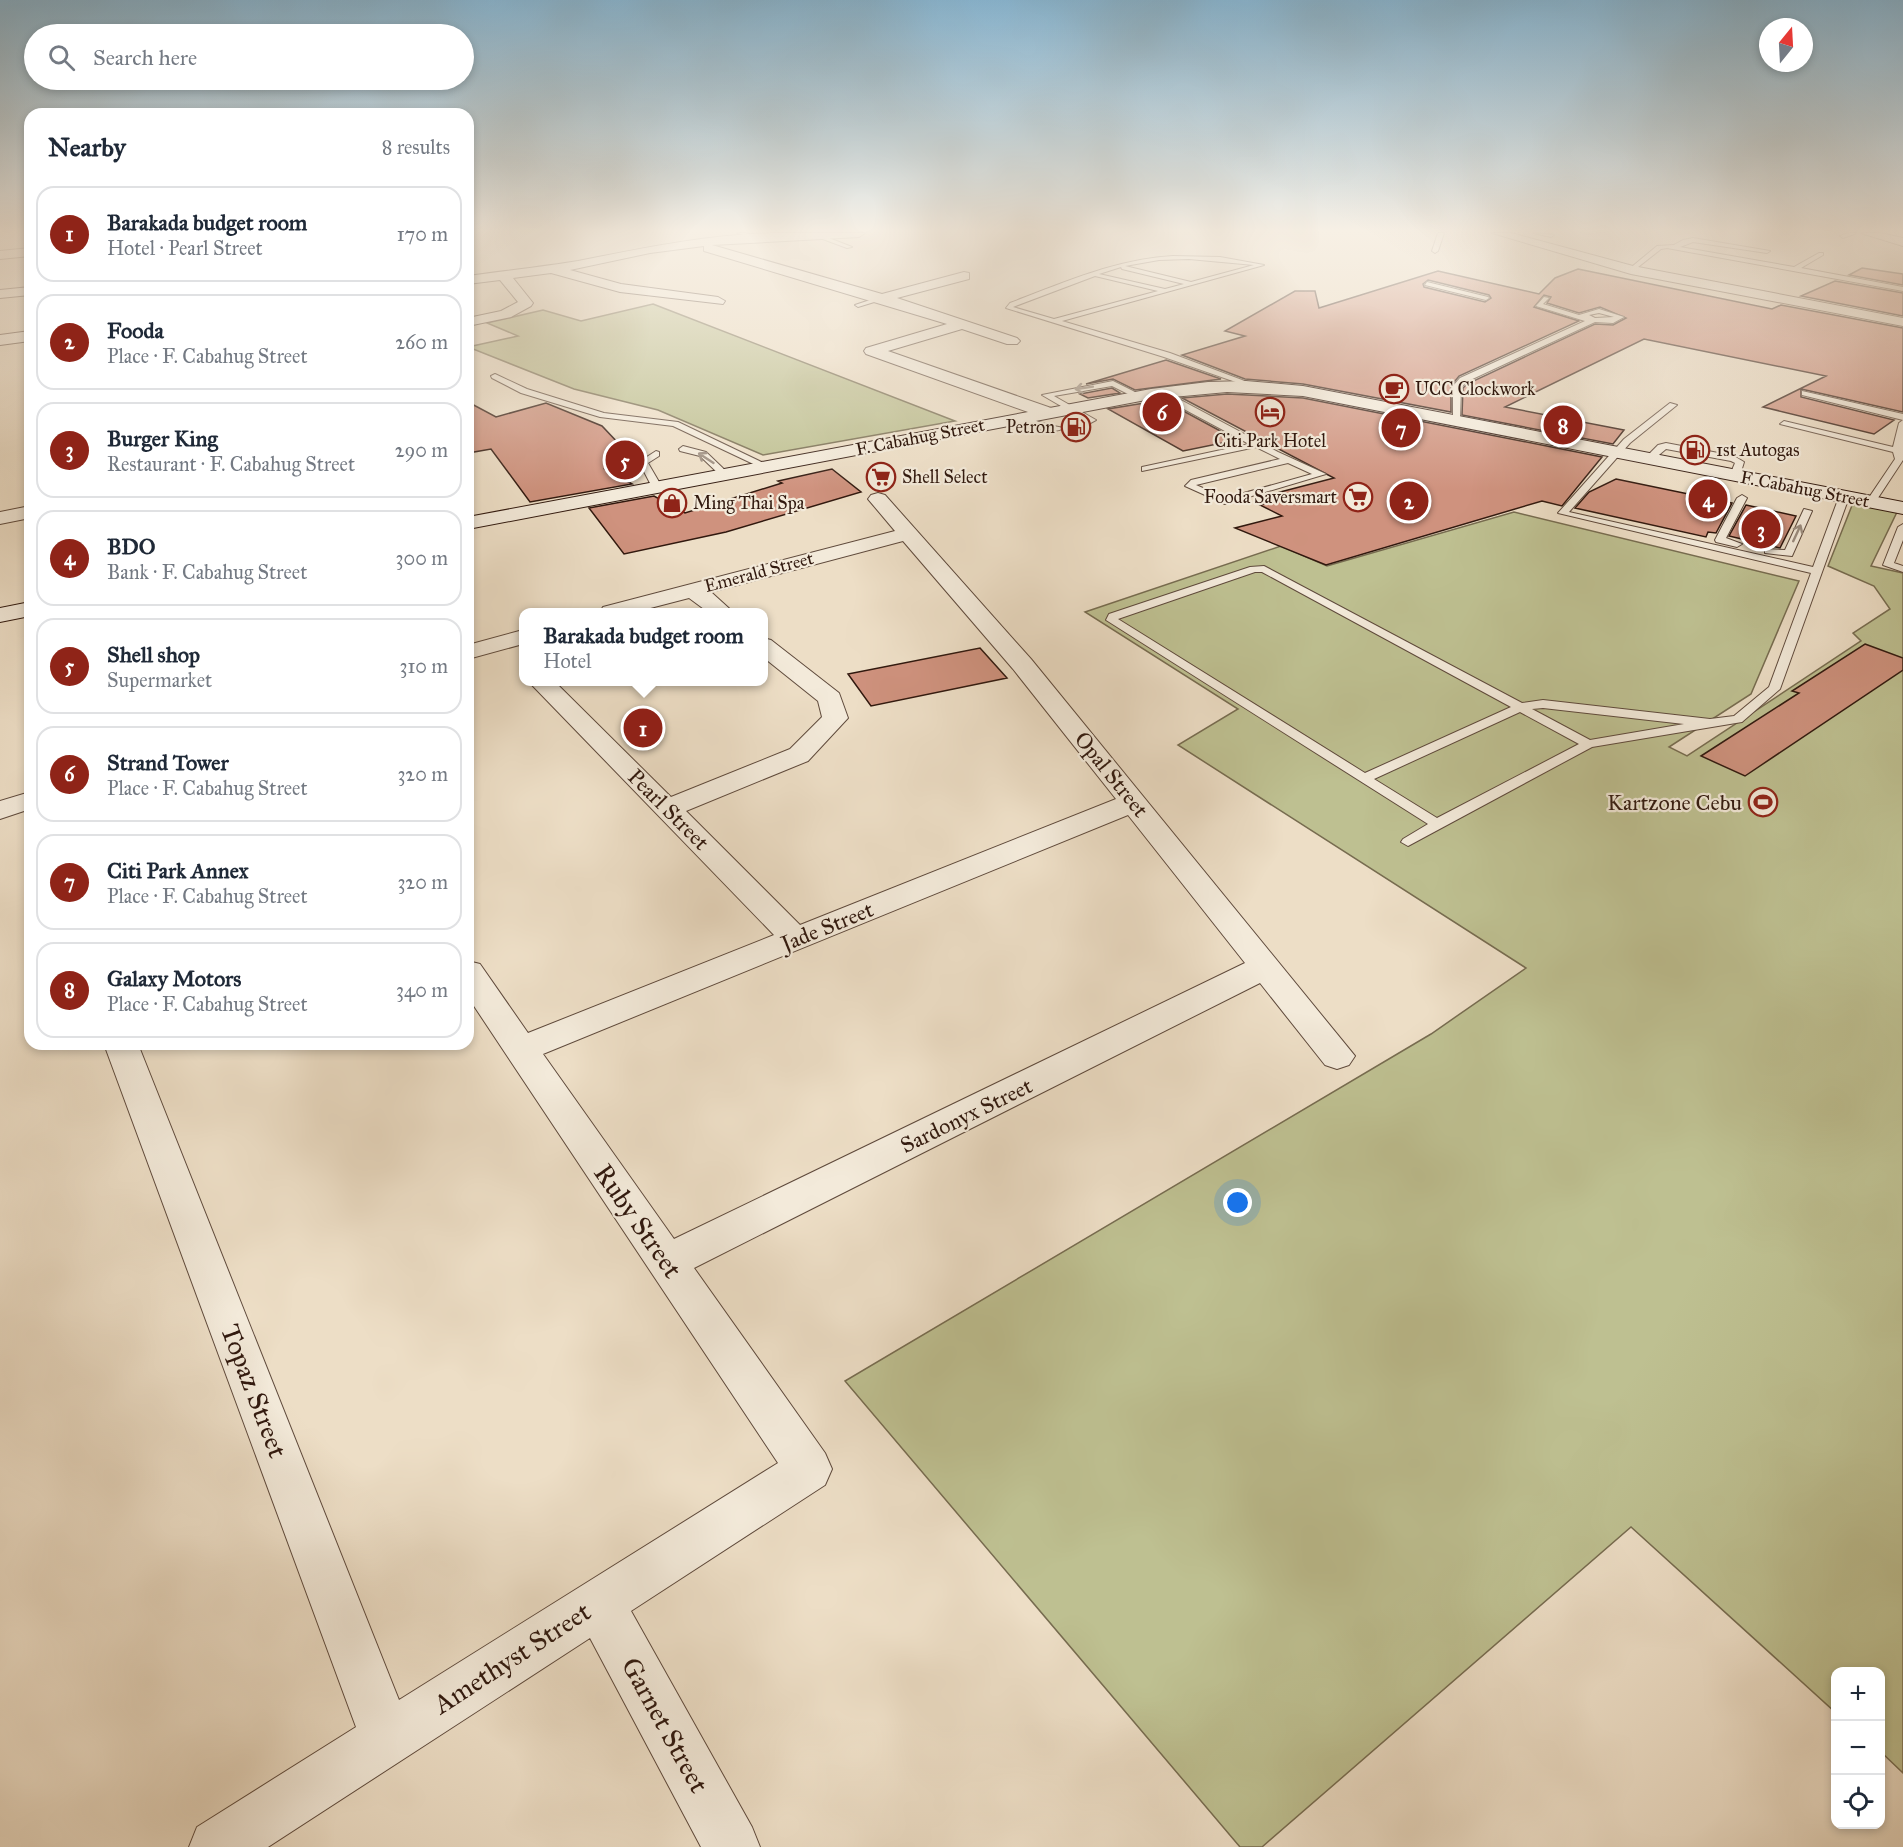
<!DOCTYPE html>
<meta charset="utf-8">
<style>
body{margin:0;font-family:"IM FELL Great Primer",serif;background:#f6f6f7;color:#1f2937}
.controls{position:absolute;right:18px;bottom:18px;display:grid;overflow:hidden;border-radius:12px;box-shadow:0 3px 9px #0003}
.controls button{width:54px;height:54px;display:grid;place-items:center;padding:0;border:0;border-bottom:2px solid #e0e1e3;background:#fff;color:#1f2937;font:30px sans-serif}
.compass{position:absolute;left:1759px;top:18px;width:54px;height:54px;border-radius:50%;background:#fff;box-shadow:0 3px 9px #0003;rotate:18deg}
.you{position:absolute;left:1238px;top:1203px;width:21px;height:21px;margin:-15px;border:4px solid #fff;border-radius:50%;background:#1a73e8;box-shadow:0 0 0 9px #1a73e833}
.badge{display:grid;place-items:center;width:39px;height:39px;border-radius:50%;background:#8f2418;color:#fff;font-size:20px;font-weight:700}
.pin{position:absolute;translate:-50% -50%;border:3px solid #fff;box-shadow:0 2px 6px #0006}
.popup{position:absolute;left:519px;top:608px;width:249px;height:78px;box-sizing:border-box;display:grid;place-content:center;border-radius:12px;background:#fff;filter:drop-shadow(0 2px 4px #0005);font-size:20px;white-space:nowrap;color:#747a83}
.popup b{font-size:22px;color:#1f2937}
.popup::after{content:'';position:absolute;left:50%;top:100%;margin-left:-12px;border:12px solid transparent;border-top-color:#fff}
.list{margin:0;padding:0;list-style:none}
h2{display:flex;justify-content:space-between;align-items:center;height:78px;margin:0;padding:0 24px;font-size:26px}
h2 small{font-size:20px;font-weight:400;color:#747a83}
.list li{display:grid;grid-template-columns:39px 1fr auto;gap:18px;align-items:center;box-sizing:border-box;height:96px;margin:0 12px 12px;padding:0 12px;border:2px solid #e0e1e3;border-radius:18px}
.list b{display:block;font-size:22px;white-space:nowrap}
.list p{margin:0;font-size:20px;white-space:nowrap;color:#747a83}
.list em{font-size:20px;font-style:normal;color:#747a83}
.icon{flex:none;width:33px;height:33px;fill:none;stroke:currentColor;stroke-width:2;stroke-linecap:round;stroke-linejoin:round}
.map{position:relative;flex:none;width:1903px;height:1847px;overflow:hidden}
.search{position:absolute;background:#fff;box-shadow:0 3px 9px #0003;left:24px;top:24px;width:450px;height:66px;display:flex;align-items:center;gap:15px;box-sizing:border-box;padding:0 21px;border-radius:33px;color:#747a83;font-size:22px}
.panel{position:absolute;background:#fff;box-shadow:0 3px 9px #0003;left:24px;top:108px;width:450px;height:942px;border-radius:18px}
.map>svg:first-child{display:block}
.green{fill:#bec091;stroke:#776c50;stroke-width:1.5}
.building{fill:#cf927e;stroke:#30180e;stroke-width:1.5;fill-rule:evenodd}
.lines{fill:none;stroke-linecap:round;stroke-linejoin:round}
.lane-casing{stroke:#5f4a3c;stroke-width:2}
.street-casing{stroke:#5f4a3c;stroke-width:2}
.secondary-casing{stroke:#30180e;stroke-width:2}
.lane{fill:#f3eada;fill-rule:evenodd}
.street{fill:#f3eada;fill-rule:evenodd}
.secondary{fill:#f3eada;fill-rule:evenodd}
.oneway{stroke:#9b8c7e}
.labels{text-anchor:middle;stroke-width:4.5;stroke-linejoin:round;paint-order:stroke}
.far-poi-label{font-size:18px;fill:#30180e;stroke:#f3eada;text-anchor:start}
.far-street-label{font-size:18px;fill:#30180e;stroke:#f3eada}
.street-label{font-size:22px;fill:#30180e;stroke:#f3eada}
.poi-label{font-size:22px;fill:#30180e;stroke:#f3eada;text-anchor:end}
.near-street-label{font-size:27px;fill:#30180e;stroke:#f3eada}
</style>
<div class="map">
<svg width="1903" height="1847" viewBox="0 0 1903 1847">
<rect width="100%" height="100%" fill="#eddec6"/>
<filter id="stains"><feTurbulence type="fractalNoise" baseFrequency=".00333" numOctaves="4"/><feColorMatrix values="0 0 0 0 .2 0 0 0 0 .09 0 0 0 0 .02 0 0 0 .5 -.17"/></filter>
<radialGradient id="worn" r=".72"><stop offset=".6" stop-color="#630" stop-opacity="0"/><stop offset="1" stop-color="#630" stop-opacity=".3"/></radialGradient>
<!-- green -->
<path class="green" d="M653 304 955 421 763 455 658 410 574 389 468 347 518 336 487 323 543 310 581 321Z
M1853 503 1897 512 1871 566 1903 573V1773L1881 1752 1880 1672H1836L1835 1712 1631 1527 1262 1847H1240L845 1381 1431 1034 1526 968 1178 745 1238 709 1085 612 1281 546 1327 566 1514 512 1799 581 1751 694 1669 747 1687 756 1861 641 1853 633 1890 609 1874 586 1828 566Z"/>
<!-- building -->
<path class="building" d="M1862 268 1903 274V285L1849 275Z
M1578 269 1772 309 1781 305 1903 328V412L1801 389V397L1894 420 1874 434 1763 407 1826 376 1644 339 1505 407 1624 430 1613 444 1462 415 1463 388 1467 384 1595 324 1613 325 1626 318 1600 307 1579 313 1547 303 1551 297 1544 295 1534 307 1579 321 1459 376 1451 386V412L1303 384 1245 379 1182 355 1245 336 1225 331 1295 291H1315L1319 308 1438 271 1539 294 1555 278ZM1428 280 1489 295 1491 298 1485 302 1424 287 1423 284Z
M1835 281 1903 293V316L1801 296Z
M1166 360 1221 379 1135 390 1113 379 1086 384Z
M1112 388 1120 393 1088 398 1080 394Z
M1227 394 1303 398 1602 457 1562 506 1542 501 1326 565 1235 528 1282 516 1260 505 1288 497 1280 492 1334 478 1182 398Z
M1163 400 1237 440 1183 451 1108 409Z
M468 402 496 417 546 403 602 426 637 463 605 469 632 484 530 502 491 449 468 453Z
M832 469 861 492 726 532 624 554 589 508 654 496 685 513 782 483 778 481Z
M1616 479 1732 503 1716 533 1708 532 1706 537 1575 508 1589 492Z
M1746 505 1796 516 1780 548 1729 536Z
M1865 644 1903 658V670L1745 776 1701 756 1799 693 1792 691Z
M980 648 1007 678 871 706 848 674Z"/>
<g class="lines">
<!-- lane casing -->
<g class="lane-casing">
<path id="lane" d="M737 233H747L744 235Z
M812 233H816L852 247 847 248 812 235Z
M1438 233H1444L1438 251 1435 253 1432 251Z
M1534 233 1554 235 1551 237Z
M1848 233H1857L1843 238 1840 236Z
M1693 238 1770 251 1767 253 1693 242 1680 247 1794 267 1819 253H1823V255L1801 268 1903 287V291L1667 248 1661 249 1633 271 1628 270 1657 246 1674 245 1683 240Z
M1173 256 1220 257 1264 265 1062 321 1170 353 1250 383V387L1164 357 1006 308 1010 303C1063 283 1116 259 1173 256ZM1189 259 1254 265 1191 282 1125 266 1159 260ZM1121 267 1122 269 1184 284 1165 289 1099 274ZM1095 276 1158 291 1054 319 1013 307Z
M1427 282 1488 297 1489 298 1486 300 1425 285Z
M882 296 884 299 858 307 855 305Z
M1544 297 1549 298 1543 304 1579 315 1599 309 1624 317 1613 323 1595 322 1466 382 1461 387 1460 421 1453 423V386L1460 378 1585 321 1536 306ZM1599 313 1614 317 1595 318 1589 315Z
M495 374 527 389 604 413 678 422 772 467 764 469 673 426 600 417 521 393 492 378 491 376Z
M1113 381 1143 396 1136 398 1112 386 1054 396 1096 420 1085 426 1081 423 1085 420 1042 395Z
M1156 390H1162L1278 452 1326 474 1225 504 1185 486 1191 480 1280 459 1256 447 1142 471V467L1249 444 1156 394ZM1288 463 1312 474 1226 498 1196 485Z
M1802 391 1903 414V420L1802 395Z
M1670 403 1677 405 1630 443 1569 512 1813 567 1839 497 1844 494 1849 497 1780 689 1742 722 1592 747 1408 846 1401 842 1403 839 1428 824 1106 620 1109 614 1250 567 1264 566 1522 703 1543 700 1710 719 1734 716 1769 687 1811 573 1558 513 1624 439ZM1255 572H1262L1511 707 1365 773 1118 619ZM1543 708 1684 724 1590 740 1532 709ZM1520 712 1579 744 1437 818 1374 779Z
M1019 415 1048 425 1064 428C1051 436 1030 425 1016 420V416Z
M1903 420V460L1874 504 1871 505 1866 502 1895 459 1893 452 1780 424 1784 421 1893 447 1899 423Z
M1666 443 1734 456 1744 462 1740 475 1735 478 1730 475 1735 463 1731 461 1666 449 1653 460H1647V456L1658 445Z
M683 446 706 452 729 474 721 476 700 456 680 451 679 449Z
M656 451 659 452V456L648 463 662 487 657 490 652 487 639 462Z
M1742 495 1747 498 1726 538 1742 544 1737 547 1716 542 1715 540 1737 498Z
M1804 509 1812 511 1792 556 1765 553V549L1785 550Z
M1903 524V540L1894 563 1903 566V572L1883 565 1898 527Z"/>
</g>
<!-- street casing -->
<g class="street-casing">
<path id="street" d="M773 233H865L859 237 712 245 882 294 964 272 969 273V279L897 298 1017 338 1020 341 1017 344H1007L962 329 888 351 1054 409 1057 413 1054 417H1042L866 354 864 351 866 348 947 324 704 251V246L650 253 570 270 621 284 718 297 725 301 723 304 620 292 551 273 513 278 533 303 531 306 511 317 468 326V318L501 311 518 302 500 280 468 284V276C504 271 541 267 578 261 643 248 706 235 773 233Z
M1492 233H1511L1633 266 1903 318V326L1631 274Z
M1861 233H1881L1903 238V246Z
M30 248V256L0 259V251Z
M30 287V295L0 298V290Z
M30 331V341L0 345V335Z
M878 493 885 495 1031 659 1355 1056 1349 1065 1337 1069 1325 1065 1260 983 694 1268 825 1453 832 1469 825 1485 631 1611 752 1827 760 1847H701L590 1638 268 1847H189L197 1827 356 1727 104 1044H138L399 1700 778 1463 468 997V961L480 964 528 1033 774 935 529 682H555L671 797 790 749 822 717 818 701 763 657V638L771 640 839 693 848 718 808 761 686 811 800 925 1116 799 1013 669 903 541 711 592 733 612H708L689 598 635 612H600L603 607 895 531 868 499 871 495ZM1128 815 1245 963 674 1239 543 1054Z
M30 506V518L0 524V512Z
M523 630V644L468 659V645Z
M30 792V809L0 819V801Z"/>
</g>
<!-- secondary casing -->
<g class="secondary-casing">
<path id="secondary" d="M1246 381 1303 386 1903 502V514L1303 396 1227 392 1151 399 468 529V517L1151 389 1208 382Z
M30 602V616L0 622V608Z"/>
</g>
<!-- lane -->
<use href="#lane" class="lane"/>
<!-- street -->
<use href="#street" class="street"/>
<!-- secondary -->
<use href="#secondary" class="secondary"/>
</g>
<!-- one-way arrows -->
<defs><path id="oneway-shaft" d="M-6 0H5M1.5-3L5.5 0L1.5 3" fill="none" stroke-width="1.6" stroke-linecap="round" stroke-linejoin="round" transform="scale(1.5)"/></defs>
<g class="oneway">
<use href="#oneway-shaft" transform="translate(1084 388) rotate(171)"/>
<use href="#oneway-shaft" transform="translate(706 458) rotate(-147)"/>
<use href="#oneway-shaft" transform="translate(1797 533) rotate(-65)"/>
</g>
<!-- sky -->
<linearGradient id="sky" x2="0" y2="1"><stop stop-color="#88b7d4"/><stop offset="0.47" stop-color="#f7f0e5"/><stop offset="1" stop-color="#f7f0e5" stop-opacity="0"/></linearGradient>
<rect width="1903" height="491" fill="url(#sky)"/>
<!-- icons -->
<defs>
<g id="cafe-ring" transform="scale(1.5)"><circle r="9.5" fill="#f3eada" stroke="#8f2418" stroke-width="1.5"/><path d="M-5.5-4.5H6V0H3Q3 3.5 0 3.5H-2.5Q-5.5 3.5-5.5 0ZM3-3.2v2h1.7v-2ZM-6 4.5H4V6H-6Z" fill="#8f2418"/></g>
<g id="hotel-ring" transform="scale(1.5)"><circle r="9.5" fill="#f3eada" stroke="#8f2418" stroke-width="1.5"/><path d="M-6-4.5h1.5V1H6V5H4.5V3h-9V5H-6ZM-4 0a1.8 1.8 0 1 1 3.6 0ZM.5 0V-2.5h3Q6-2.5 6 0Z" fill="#8f2418"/></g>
<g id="fuel-ring" transform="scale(1.5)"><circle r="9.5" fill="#f3eada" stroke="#8f2418" stroke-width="1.5"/><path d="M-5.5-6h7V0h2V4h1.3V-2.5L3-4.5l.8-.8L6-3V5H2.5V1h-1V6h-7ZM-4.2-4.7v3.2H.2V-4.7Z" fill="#8f2418"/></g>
<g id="supermarket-ring" transform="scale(1.5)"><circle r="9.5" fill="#f3eada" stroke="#8f2418" stroke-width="1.5"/><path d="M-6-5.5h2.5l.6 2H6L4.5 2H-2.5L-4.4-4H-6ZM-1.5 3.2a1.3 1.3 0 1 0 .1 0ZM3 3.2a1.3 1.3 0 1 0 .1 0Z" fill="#8f2418"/></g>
<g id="shop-ring" transform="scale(1.5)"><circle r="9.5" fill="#f3eada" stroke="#8f2418" stroke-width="1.5"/><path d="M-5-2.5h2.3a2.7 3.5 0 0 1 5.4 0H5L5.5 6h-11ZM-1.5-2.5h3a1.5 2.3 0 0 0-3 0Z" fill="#8f2418"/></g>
<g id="stadium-ring" transform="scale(1.5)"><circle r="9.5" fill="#f3eada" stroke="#8f2418" stroke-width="1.5"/><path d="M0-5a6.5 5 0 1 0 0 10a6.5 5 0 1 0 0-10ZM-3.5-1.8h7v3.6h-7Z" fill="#8f2418"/></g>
</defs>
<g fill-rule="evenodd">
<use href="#cafe-ring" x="1394" y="389"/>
<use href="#hotel-ring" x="1270" y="412"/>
<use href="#fuel-ring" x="1076" y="427"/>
<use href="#fuel-ring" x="1695" y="450"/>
<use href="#supermarket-ring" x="881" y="477"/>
<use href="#supermarket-ring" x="1358" y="497"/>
<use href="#shop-ring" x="672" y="503"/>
<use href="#stadium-ring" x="1763" y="802"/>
</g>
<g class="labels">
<!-- far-poi labels -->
<g class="far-poi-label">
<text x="1415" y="395">UCC Clockwork</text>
<text x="1055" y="433" text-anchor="end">Petron</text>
<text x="1270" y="447" text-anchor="middle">Citi Park Hotel</text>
<text x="1716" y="456">1st Autogas</text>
<text x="902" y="483">Shell Select</text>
<text x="1337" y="503" text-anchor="end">Fooda Saversmart</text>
<text x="693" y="509">Ming Thai Spa</text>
</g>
<!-- far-street labels -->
<g class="far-street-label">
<text transform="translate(920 437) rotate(-11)" y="6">F. Cabahug Street</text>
<text transform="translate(1805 489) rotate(11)" y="6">F. Cabahug Street</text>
<text transform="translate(759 572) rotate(-15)" y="6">Emerald Street</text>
</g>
<!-- street labels -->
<g class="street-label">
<text transform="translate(1112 774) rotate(51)" y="8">Opal Street</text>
<text transform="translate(669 809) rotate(45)" y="8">Pearl Street</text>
<text transform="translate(827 926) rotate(-22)" y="8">Jade Street</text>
<text transform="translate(966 1115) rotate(-26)" y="8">Sardonyx Street</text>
</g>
<!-- poi labels -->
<g class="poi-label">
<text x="1742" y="810">Kartzone Cebu</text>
</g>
<!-- near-street labels -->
<g class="near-street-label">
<text transform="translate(638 1221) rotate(55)" y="9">Ruby Street</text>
<text transform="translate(254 1391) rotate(69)" y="9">Topaz Street</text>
<text transform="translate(512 1658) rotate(-33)" y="9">Amethyst Street</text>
<text transform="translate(665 1725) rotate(61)" y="9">Garnet Street</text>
</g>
</g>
<rect width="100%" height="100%" filter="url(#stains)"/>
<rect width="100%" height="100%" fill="url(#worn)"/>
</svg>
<div class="controls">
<button>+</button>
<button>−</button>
<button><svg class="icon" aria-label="locate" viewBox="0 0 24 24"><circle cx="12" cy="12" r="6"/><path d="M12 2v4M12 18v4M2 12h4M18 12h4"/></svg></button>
</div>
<svg class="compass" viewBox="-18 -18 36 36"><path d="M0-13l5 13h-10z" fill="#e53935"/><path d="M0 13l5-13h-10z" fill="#747a83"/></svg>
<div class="you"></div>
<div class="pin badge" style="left:643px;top:728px">1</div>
<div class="popup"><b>Barakada budget room</b>Hotel</div>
<div class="pin badge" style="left:1409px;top:501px">2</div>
<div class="pin badge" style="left:1761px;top:529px">3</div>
<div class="pin badge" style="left:1708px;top:499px">4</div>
<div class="pin badge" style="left:625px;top:460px">5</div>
<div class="pin badge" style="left:1162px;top:412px">6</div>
<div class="pin badge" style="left:1401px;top:428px">7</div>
<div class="pin badge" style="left:1563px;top:425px">8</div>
<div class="search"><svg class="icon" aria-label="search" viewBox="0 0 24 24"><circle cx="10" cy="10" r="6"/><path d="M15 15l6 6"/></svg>Search here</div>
<section class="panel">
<h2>Nearby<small>8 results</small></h2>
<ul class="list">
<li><span class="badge">1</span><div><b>Barakada budget room</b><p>Hotel · Pearl Street</p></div><em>170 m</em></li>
<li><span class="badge">2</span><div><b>Fooda</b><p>Place · F. Cabahug Street</p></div><em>260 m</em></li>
<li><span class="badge">3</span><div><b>Burger King</b><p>Restaurant · F. Cabahug Street</p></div><em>290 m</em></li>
<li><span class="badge">4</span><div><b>BDO</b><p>Bank · F. Cabahug Street</p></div><em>300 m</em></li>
<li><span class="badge">5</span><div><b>Shell shop</b><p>Supermarket</p></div><em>310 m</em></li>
<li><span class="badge">6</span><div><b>Strand Tower</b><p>Place · F. Cabahug Street</p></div><em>320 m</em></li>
<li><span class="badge">7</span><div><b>Citi Park Annex</b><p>Place · F. Cabahug Street</p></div><em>320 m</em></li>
<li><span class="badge">8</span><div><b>Galaxy Motors</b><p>Place · F. Cabahug Street</p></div><em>340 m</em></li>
</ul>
</section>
</div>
